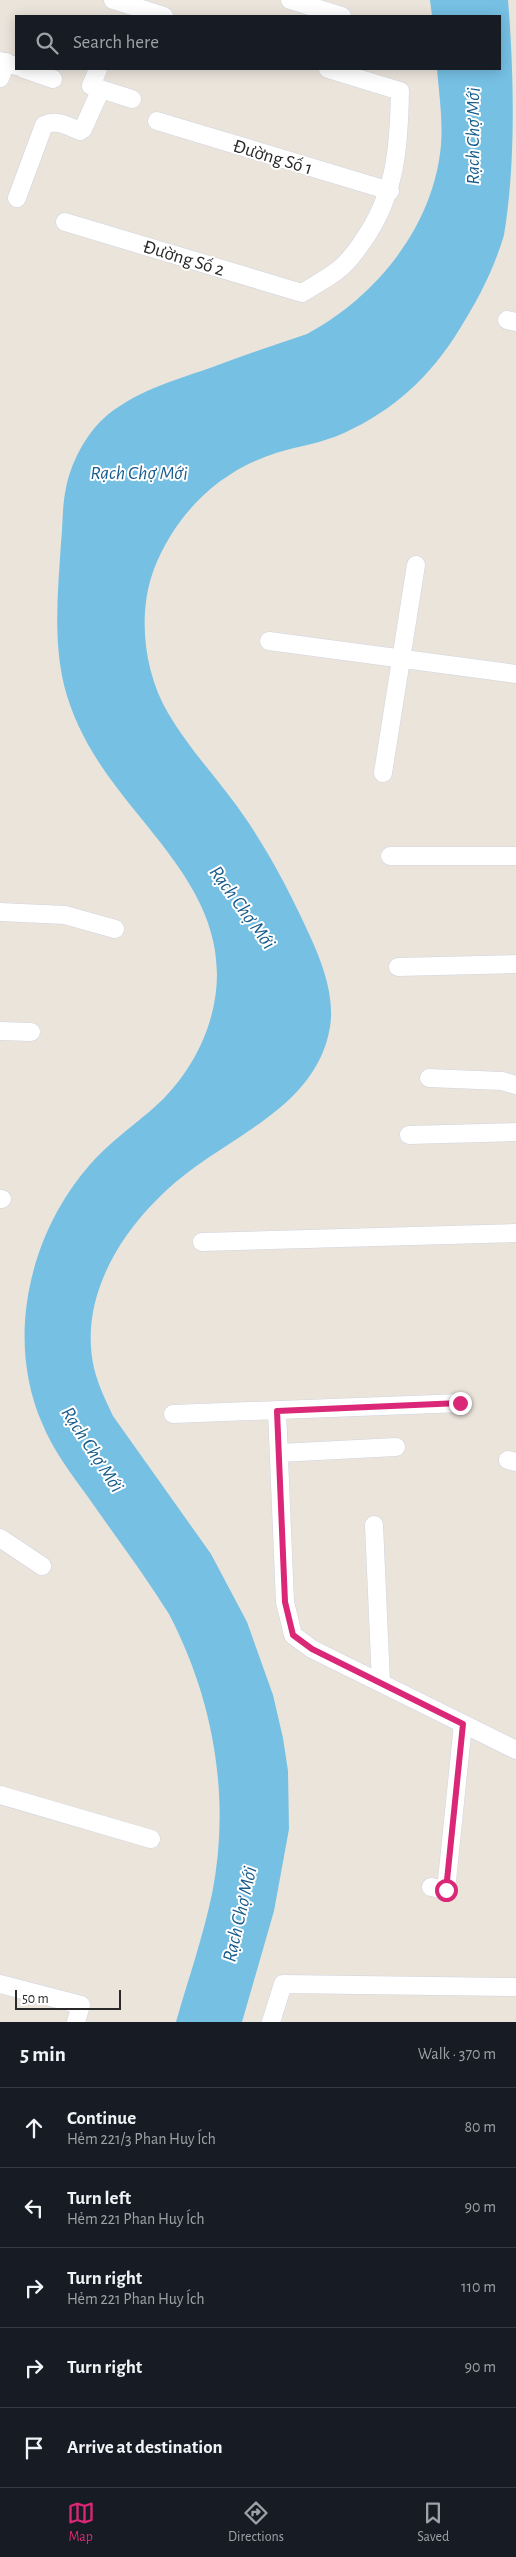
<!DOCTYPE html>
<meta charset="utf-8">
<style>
body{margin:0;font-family:"Alegreya Sans",sans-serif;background:#242831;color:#f1f3f6}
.scale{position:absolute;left:15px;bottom:12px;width:106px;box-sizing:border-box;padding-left:5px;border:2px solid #292929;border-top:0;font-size:14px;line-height:18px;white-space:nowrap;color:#292929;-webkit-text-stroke:4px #fff;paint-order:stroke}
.stop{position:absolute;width:15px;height:15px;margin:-11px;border:4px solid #db2777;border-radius:50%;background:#fff}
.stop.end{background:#db2777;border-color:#fff;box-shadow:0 1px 5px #0008}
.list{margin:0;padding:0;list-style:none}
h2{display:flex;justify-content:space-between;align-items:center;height:65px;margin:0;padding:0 20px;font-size:21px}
h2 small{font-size:16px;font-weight:400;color:#9ea1a6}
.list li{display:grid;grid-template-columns:32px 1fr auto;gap:15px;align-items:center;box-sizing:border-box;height:80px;padding:0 20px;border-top:1px solid #363941}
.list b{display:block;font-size:19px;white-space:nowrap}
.list p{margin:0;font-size:16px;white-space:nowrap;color:#9ea1a6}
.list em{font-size:16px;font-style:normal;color:#9ea1a6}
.icon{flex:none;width:28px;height:28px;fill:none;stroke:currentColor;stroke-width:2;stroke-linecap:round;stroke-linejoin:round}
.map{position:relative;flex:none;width:516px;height:2022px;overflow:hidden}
.search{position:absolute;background:#171b24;box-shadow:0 2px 12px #0003;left:15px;right:15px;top:15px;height:55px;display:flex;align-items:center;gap:12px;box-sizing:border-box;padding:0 18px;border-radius:0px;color:#9ea1a6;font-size:19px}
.sheet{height:465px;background:#171b24}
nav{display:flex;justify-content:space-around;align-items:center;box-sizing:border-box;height:70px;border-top:1px solid #363941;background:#171b24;font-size:14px;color:#9ea1a6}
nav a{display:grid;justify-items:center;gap:2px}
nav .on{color:#db2777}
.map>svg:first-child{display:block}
.water{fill:#76c0e4}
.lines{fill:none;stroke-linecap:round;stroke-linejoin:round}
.minor-casing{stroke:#d1d3e0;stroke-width:19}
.minor{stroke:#fff;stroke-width:18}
.route{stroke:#db2777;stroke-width:6}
.labels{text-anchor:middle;stroke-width:4;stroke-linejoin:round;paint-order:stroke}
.street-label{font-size:19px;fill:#292929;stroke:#fff}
.water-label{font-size:20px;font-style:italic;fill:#185d8d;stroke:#fff}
</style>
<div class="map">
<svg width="516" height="2022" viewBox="0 0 516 2022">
<rect width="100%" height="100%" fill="#eae4db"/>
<!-- water -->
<path class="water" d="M430 0H508C514 74 516 163 504 235 494 269 478 300 459 330 430 377 394 410 344 433 322 443 299 446 276 453 219 471 176 513 154 569 137 614 144 672 168 713 190 751 222 783 246 819 271 856 291 894 309 934 322 962 335 996 330 1027 318 1099 247 1129 195 1167 134 1211 76 1288 94 1368 98 1385 106 1401 113 1416L211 1554 247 1622 273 1695 283 1738 288 1771 289 1829 274 1911 242 2022H176C188 1980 203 1937 212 1894 231 1799 214 1700 169 1614 144 1574 115 1536 88 1497 71 1474 53 1450 42 1423 4 1335 31 1228 95 1159 112 1141 131 1127 149 1112 189 1079 217 1027 217 974 217 888 144 831 100 764 84 740 71 713 64 685 53 638 58 591 61 543 63 525 62 506 66 488 71 463 85 436 103 419 133 392 172 381 210 368 242 356 274 345 307 334 376 297 434 226 441 145 443 119 439 94 437 69H500V16H432Z"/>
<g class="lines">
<!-- minor casing -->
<g class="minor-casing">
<path id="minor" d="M113 0 164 16
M290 0 342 16
M0 61 16 66
M24 69 53 79
M98 69 91 86 132 99
M0 78 6 62
M157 121 390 191
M17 198 44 125C56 119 68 126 80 131L83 129 101 89
M65 222 302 293C314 285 327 279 338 270 348 263 356 251 363 241 396 194 399 147 400 91L328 69
M507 320 516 322
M269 641 516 674
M383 773 416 565
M390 856H516
M0 912 65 915 115 929
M398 967 516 964
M0 1031 31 1032
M429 1078 502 1081 516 1085
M409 1135 516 1132
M0 1199H2
M202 1242 516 1233
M277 1411 285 1602 293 1635 312 1649 516 1750
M173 1414 461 1403
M279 1453 396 1447
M508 1460 516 1462
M374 1525 381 1683
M0 1538 42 1566
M0 1795 151 1839
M431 1887 446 1890 463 1724
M0 1984 81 2005 76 2022
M271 2022 283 1984 516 1987"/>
</g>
<!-- minor -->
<use href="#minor" class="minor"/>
</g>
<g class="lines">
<!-- route -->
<path class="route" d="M446 1890 463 1724 312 1649 293 1635 285 1602 277 1411 460 1403"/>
</g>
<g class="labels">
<!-- street labels -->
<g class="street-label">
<text transform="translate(273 156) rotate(17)" y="7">Đường Số 1</text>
<text transform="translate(184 257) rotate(17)" y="7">Đường Số 2</text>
</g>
<!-- water labels -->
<g class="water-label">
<text transform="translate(472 136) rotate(-90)" y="7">Rạch Chợ Mới</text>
<text x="139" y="479">Rạch Chợ Mới</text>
<text transform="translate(243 907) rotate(54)" y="7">Rạch Chợ Mới</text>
<text transform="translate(93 1449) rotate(57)" y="7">Rạch Chợ Mới</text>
<text transform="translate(239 1914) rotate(-77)" y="7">Rạch Chợ Mới</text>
</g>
</g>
</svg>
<div class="scale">50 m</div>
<div class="stop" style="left:446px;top:1890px"></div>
<div class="stop end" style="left:460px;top:1403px"></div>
<div class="search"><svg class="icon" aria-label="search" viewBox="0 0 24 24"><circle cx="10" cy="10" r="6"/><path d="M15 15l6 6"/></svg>Search here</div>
</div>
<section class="sheet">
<h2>5 min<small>Walk · 370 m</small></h2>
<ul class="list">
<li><svg class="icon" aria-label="ahead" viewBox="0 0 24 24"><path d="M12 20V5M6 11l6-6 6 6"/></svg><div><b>Continue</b><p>Hẻm 221/3 Phan Huy Ích</p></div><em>80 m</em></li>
<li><svg class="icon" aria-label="left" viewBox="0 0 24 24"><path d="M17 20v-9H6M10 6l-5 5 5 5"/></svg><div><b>Turn left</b><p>Hẻm 221 Phan Huy Ích</p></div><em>90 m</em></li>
<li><svg class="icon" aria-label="right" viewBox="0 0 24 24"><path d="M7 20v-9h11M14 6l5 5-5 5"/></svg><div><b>Turn right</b><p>Hẻm 221 Phan Huy Ích</p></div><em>110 m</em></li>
<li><svg class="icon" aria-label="right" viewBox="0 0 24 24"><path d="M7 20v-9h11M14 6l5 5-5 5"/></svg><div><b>Turn right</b></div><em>90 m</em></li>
<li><svg class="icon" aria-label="arrive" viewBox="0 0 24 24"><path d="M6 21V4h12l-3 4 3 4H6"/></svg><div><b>Arrive at destination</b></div></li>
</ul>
</section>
<nav>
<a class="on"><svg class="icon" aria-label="map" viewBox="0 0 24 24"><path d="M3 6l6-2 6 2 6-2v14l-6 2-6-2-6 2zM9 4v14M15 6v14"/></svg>Map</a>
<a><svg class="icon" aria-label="directions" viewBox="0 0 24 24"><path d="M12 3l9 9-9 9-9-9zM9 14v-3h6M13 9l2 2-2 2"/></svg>Directions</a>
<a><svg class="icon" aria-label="saved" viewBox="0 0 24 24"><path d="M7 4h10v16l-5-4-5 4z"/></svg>Saved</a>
</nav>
